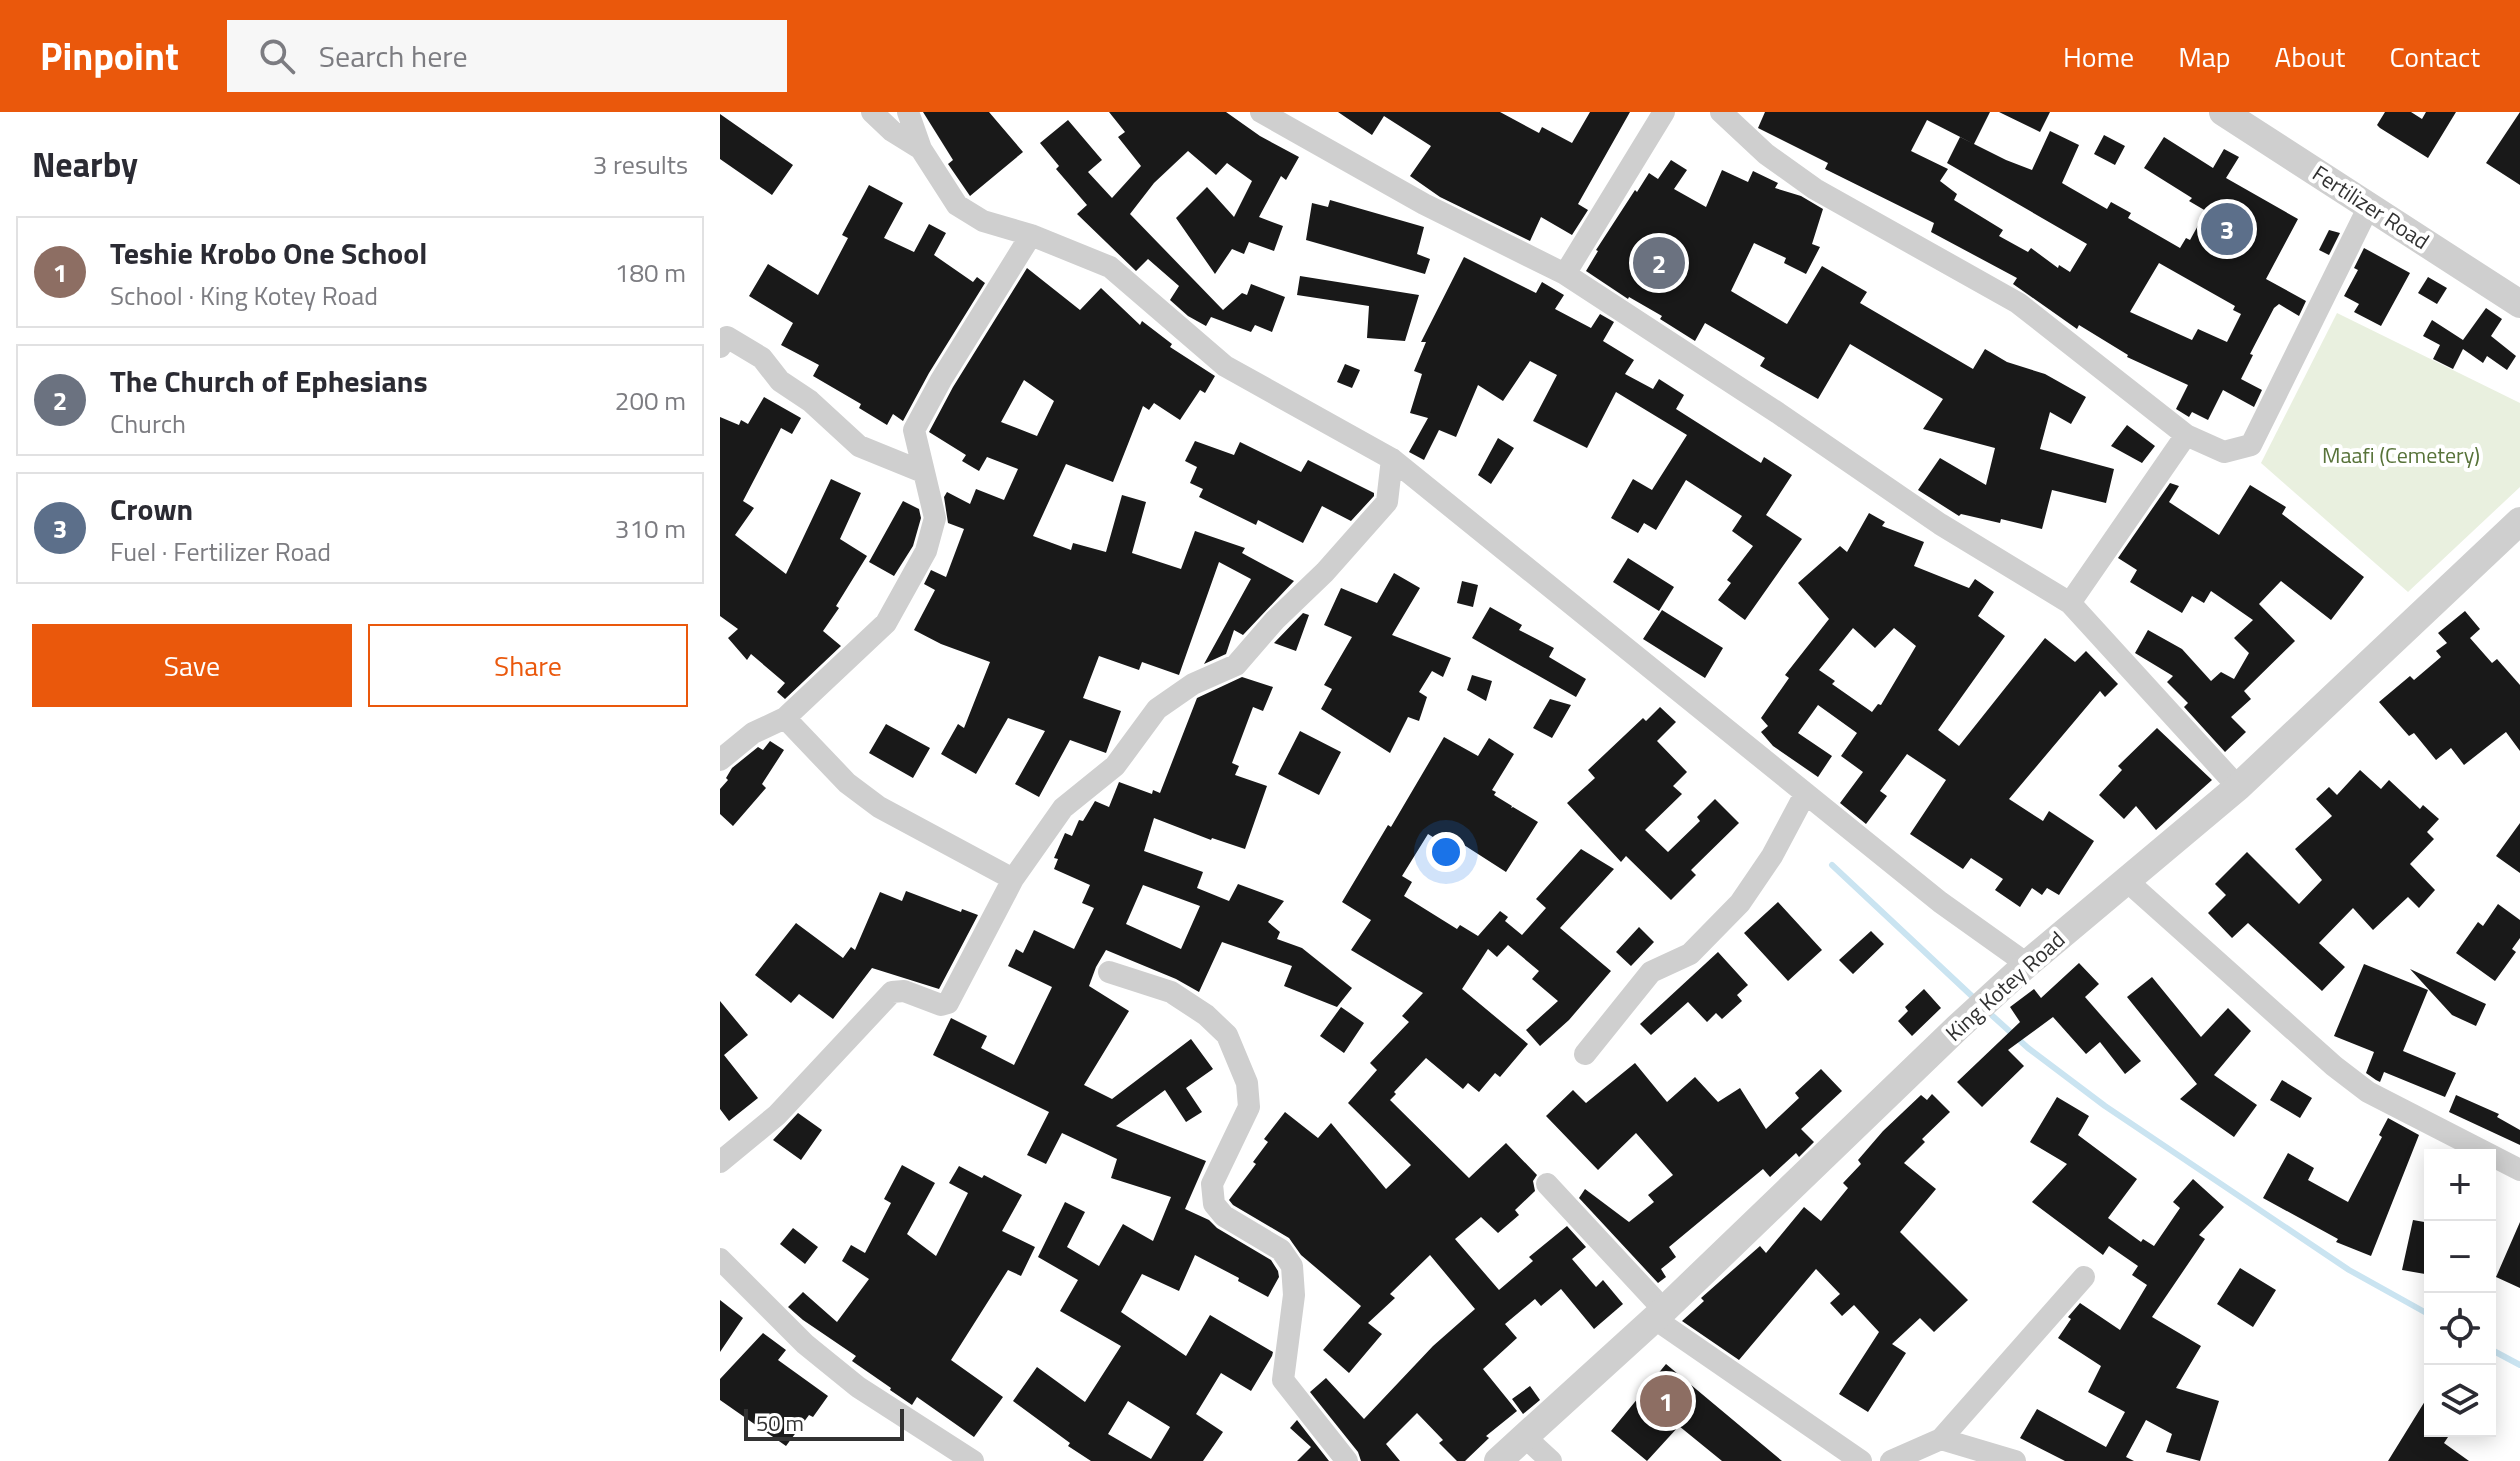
<!DOCTYPE html>
<meta charset="utf-8">
<style>
body{margin:0;font-family:"Titillium Web",sans-serif;background:#f7f7f7;color:#2b2b33}
.controls{position:absolute;right:24px;bottom:24px;display:grid;overflow:hidden;border-radius:0px;box-shadow:0 4px 20px #0003}
.controls button{width:72px;height:72px;display:grid;place-items:center;padding:0;border:0;border-bottom:2px solid #e1e1e2;background:#fff;color:#2b2b33;font:40px sans-serif}
.scale{position:absolute;left:24px;bottom:20px;width:160px;box-sizing:border-box;padding-left:8px;border:4px solid #323232;border-top:0;font-size:22px;line-height:28px;white-space:nowrap;color:#323232;-webkit-text-stroke:6px #fff;paint-order:stroke}
.you{position:absolute;left:726px;top:740px;width:28px;height:28px;margin:-20px;border:6px solid #fff;border-radius:50%;background:#1a73e8;box-shadow:0 0 0 12px #1a73e833}
.badge{display:grid;place-items:center;width:52px;height:52px;border-radius:50%;background:#ea580c;color:#fff;font-size:26px;font-weight:700}
.pin{position:absolute;translate:-50% -50%;border:4px solid #fff;box-shadow:0 2px 8px #0006}
.list{margin:0;padding:0;list-style:none}
h2{display:flex;justify-content:space-between;align-items:center;height:104px;margin:0;padding:0 32px;font-size:34px}
h2 small{font-size:26px;font-weight:400;color:#7c7c81}
.list li{display:grid;grid-template-columns:52px 1fr auto;gap:24px;align-items:center;box-sizing:border-box;height:112px;margin:0 16px 16px;padding:0 16px;border:2px solid #e1e1e2;border-radius:0px}
.list b{display:block;font-size:30px;white-space:nowrap}
.list p{margin:0;font-size:26px;white-space:nowrap;color:#7c7c81}
.list em{font-size:26px;font-style:normal;color:#7c7c81}
.actions{display:flex;gap:16px;padding:24px 32px}
.actions a{flex:1;padding:18px 0;border:2px solid #ea580c;border-radius:0px;text-align:center;font-size:28px;color:#ea580c}
.actions .main{background:#ea580c;color:#fff}
.icon{flex:none;width:44px;height:44px;fill:none;stroke:currentColor;stroke-width:2;stroke-linecap:round;stroke-linejoin:round}
.map{position:relative;flex:none;width:1800px;height:1349px;overflow:hidden}
header{display:flex;align-items:center;gap:48px;box-sizing:border-box;height:112px;padding:0 40px;background:#ea580c;color:#fff}
header strong{font-size:38px}
nav{display:flex;gap:44px;margin-inline-start:auto;font-size:28px}
.search{width:560px;height:72px;background:#f7f7f7;display:flex;align-items:center;gap:20px;box-sizing:border-box;padding:0 28px;border-radius:0px;color:#7c7c81;font-size:30px}
main{display:flex}
aside{flex:1;background:#fff}
.map>svg:first-child{display:block}
.green{fill:#e9f0df}
.lines{fill:none;stroke-linecap:round;stroke-linejoin:round}
.stream{stroke:#cae4f1;stroke-width:6}
.building{fill:#191919;fill-rule:evenodd}
.minor{stroke:#cfcfcf;stroke-width:22}
.tertiary{stroke:#cfcfcf;stroke-width:28}
.labels{text-anchor:middle;stroke-width:8;stroke-linejoin:round;paint-order:stroke}
.street-label{font-size:22px;fill:#323232;stroke:#fff}
.park-label{font-size:22px;fill:#58733a;stroke:#fff}
</style>
<header>
<strong>Pinpoint</strong>
<div class="search"><svg class="icon" aria-label="search" viewBox="0 0 24 24"><circle cx="10" cy="10" r="6"/><path d="M15 15l6 6"/></svg>Search here</div>
<nav><a>Home</a><a>Map</a><a>About</a><a>Contact</a></nav>
</header>
<main>
<aside>
<h2>Nearby<small>3 results</small></h2>
<ul class="list">
<li><span class="badge" style="background:#8d6e63">1</span><div><b>Teshie Krobo One School</b><p>School · King Kotey Road</p></div><em>180 m</em></li>
<li><span class="badge" style="background:#6b7280">2</span><div><b>The Church of Ephesians</b><p>Church</p></div><em>200 m</em></li>
<li><span class="badge" style="background:#5c6f8a">3</span><div><b>Crown</b><p>Fuel · Fertilizer Road</p></div><em>310 m</em></li>
</ul>
<div class="actions"><a class="main">Save</a><a>Share</a></div>
</aside>
<div class="map">
<svg width="1800" height="1349" viewBox="0 0 1800 1349">
<rect width="100%" height="100%" fill="#fff"/>
<!-- green -->
<path class="green" d="M1617 201 1800 291V375L1688 480 1541 351Z"/>
<g class="lines">
<!-- stream -->
<path class="stream" d="M1112 753 1255 887
M1266 898 1308 936 1385 994 1629 1158 1710 1203
M1770 1237 1800 1253"/>
</g>
<!-- building -->
<path class="building" d="M203 0H269L303 40 250 84 228 52 233 48Z
M389 0H506L540 24 579 45 566 68 561 64 539 105 563 114 554 139 529 130 524 142 512 137 495 162 456 106 487 75 514 105 532 69 507 51 496 63 468 39 434 71 410 102 503 198 522 181 527 183 531 172 565 185 552 220 535 213 531 220 491 205 486 214 468 204 450 188 459 174 428 147 416 159 357 102 367 93 336 57 339 54 320 31 348 8 382 48 368 60 392 86 421 54 398 25 405 20Z
M618 0H780L819 21 822 15 852 31 870 0H910L858 92 868 98 852 123 821 105 810 129 720 85 690 64 711 34 664 4 652 23Z
M1045 0H1270L1254 32 1207 8 1191 39 1228 57 1220 69 1237 82 1234 88 1283 118 1279 124 1308 140 1311 136 1338 156 1339 153 1350 160 1367 132 1227 51 1240 25 1286 48 1312 58 1330 19 1359 33 1342 71 1387 97 1391 90 1411 101 1408 106 1460 136 1466 126 1470 128 1486 99 1469 89 1472 86 1424 56 1444 25 1493 56 1504 37 1519 45 1506 66 1578 107 1546 167 1586 189 1579 204 1559 192 1554 196 1530 242 1533 243 1521 267 1542 278 1534 295 1503 278 1488 308 1472 300 1469 305 1456 297 1468 273 1407 245 1408 243 1359 213 1357 217 1293 172 1297 166 1211 120 1214 111 1105 57 1108 51 1038 16ZM1439 151 1515 194 1513 198 1521 202 1507 230 1478 217 1472 228 1410 200Z
M1279 0H1330L1320 20Z
M1665 0H1691L1702 7 1706 0H1736L1708 46 1660 16 1657 13Z
M1800 0V73L1766 51Z
M0 2 73 53 52 83 0 47Z
M1384 23 1405 34 1395 53 1374 42Z
M951 48 967 58 954 77 986 95 1002 58 1028 70 1033 59 1058 71 1055 76 1081 84 1103 97 1092 132 1100 135 1086 162 1064 151 1066 146 1034 131 1011 179 1065 211 1067 212 1102 154 1147 180 1140 191 1253 257 1265 237 1287 250 1325 262 1366 285 1351 312 1330 300 1320 337 1394 357 1386 391 1332 378 1322 417 1281 407 1280 411 1241 402 1239 404 1198 378 1220 346 1266 373 1275 336 1203 317 1223 287 1130 232 1098 287 1040 254 1045 246 985 211 975 229 940 207 942 204 909 185 908 187 866 159 878 139 876 138 915 78 917 80 929 61 938 67Z
M149 73 183 91 164 126 194 140 209 112 226 121 214 143 253 170 257 165 265 171 209 261 183 309 173 302 167 313 139 296 141 292 93 264 99 253 61 233 73 211 29 184 48 152 98 183 128 126 122 123Z
M610 88 704 115 697 142 710 147 705 162 586 128 592 91 608 95Z
M1609 118 1620 121 1609 143 1599 138Z
M1644 136 1690 161 1661 214 1634 200 1639 192 1624 184 1638 158 1634 156Z
M744 145 816 181 822 170 844 183 835 197 871 216 880 202 894 210 883 229 914 248 905 262 933 277 939 267 964 283 956 297 1041 351 1044 345 1072 363 1046 403 1082 427 1025 508 998 488 1011 471 1007 468 1033 434 1012 419 1022 404 966 368 936 418 924 411 918 421 891 406 913 367 932 378 967 323 896 280 867 336 813 309 837 263 810 249 783 289 758 273 736 325 719 318 704 348 689 340 708 306 690 301 702 262 694 259 706 230H701Z
M307 156 360 198 381 176 420 213 422 209 452 232 450 235 495 264 485 281 480 278 460 308 434 291 429 298 423 294 393 370 346 352 313 424 351 438 353 431 386 440 402 383 426 390 412 441 461 457 475 419 525 436 522 441 574 469 523 523 514 518 506 542 484 552 531 467 499 450 459 563 422 550 419 558 379 544 363 586 401 599 386 641 350 628 319 685 295 672 325 619 288 606 256 662 221 642 238 612 244 616 270 550 221 532 194 518 215 478 204 472 211 458 226 465 244 417 228 411 224 385 227 380 250 392 256 377 284 388 298 357 267 345 259 359 242 349 246 343 209 320 233 275ZM304 268 334 289 317 324 281 310Z
M580 164 699 183 685 229 647 226 649 194 577 183Z
M1708 165 1727 176 1717 192 1698 181Z
M1766 196 1782 207 1771 224 1796 244 1787 258 1767 244 1763 251 1743 237 1733 257 1713 247 1720 233 1703 224 1712 208 1743 228Z
M625 252 640 258 632 276 617 270Z
M44 285 81 306 72 322 61 316 23 389 34 396 15 423 66 462 111 367 141 381 120 427 147 444 116 494 119 496 103 519 121 534 65 587 57 580 65 571 31 542 27 548 8 526 18 517 0 504V305L19 313 21 308 28 312Z
M1407 313 1435 334 1422 351 1391 334Z
M778 326 794 336 771 372 758 363Z
M475 329 514 343 520 330 581 360 588 348 654 381V384L631 409 602 394 583 431 538 408 536 413 479 385 483 377 470 371 477 355 465 349Z
M1450 371 1459 374 1449 390 1499 423 1530 373 1566 395 1562 402 1644 465 1611 508 1561 469 1539 492 1575 529 1524 579 1531 587 1511 605 1526 620 1505 640 1464 595 1468 591 1447 570 1453 564 1415 541 1428 518 1462 537 1491 569 1501 560 1514 567 1529 541 1514 526 1533 508 1491 479 1484 491 1472 484 1462 501 1410 470 1417 458 1398 446Z
M183 389 199 397 201 406 193 434 174 464 149 450Z
M1149 401 1165 410 1162 414 1204 430 1194 454 1249 476 1255 467 1274 480 1258 504 1285 524 1218 618 1239 634 1325 526 1355 550 1366 539 1398 572 1385 585 1380 579 1289 687 1323 709 1329 699 1374 729 1339 783 1327 776 1322 783 1312 776 1300 795 1275 778 1283 767 1251 746 1243 757 1190 722 1226 668 1187 642 1160 679 1167 684 1146 712 1120 691 1143 660 1121 644 1137 621 1098 593 1078 621 1112 644 1098 665 1053 634 1041 620 1048 614 1041 606 1069 566 1065 563 1109 507 1078 471 1120 434 1127 440ZM1133 516 1155 536 1174 516 1196 534 1161 593 1158 592 1152 600 1112 572 1115 569 1099 558Z
M908 446 954 475 939 499 893 470Z
M674 461 700 476 672 523 731 546 723 565 712 559 699 580 707 585 699 609 688 605 670 641 601 597 612 577 604 573 632 525 604 513 621 476 657 491Z
M742 469 758 473 753 495 737 491Z
M770 495 802 513 799 518 834 536 829 545 866 567 856 585 752 526Z
M942 498 1003 536 985 566 923 527Z
M1745 499 1760 517 1750 526 1772 551 1777 547 1800 573V639L1786 620 1744 653 1731 636 1716 648 1694 621 1689 624 1659 590 1690 564 1694 568 1721 545 1716 539 1727 531 1718 521Z
M583 501 589 503 576 539 554 531Z
M752 563 772 569 766 589 747 578Z
M522 565 553 575 543 599 533 595 512 651 519 654 515 663 547 674 525 737 492 726 491 728 434 706 424 739 483 760 477 776 509 789 518 772 564 789 548 810 560 820 557 827 582 836 632 876 617 895 564 874 572 854 502 830 479 880 456 867 386 838 376 855 369 874 409 899 364 973 392 987 471 927 493 957 466 976 482 1000 466 1010 445 978 396 1014 486 1049 465 1097 489 1108 497 1116 551 1148 558 1159 559 1165 548 1185 518 1169 519 1166 475 1143 459 1179 422 1162 401 1200 466 1244 490 1203 553 1240 552 1244 531 1279 501 1261 476 1302 503 1320 483 1349H371L348 1334 350 1331 293 1289 317 1255 365 1290 401 1234 340 1199 358 1168 318 1145 345 1090 365 1100 347 1135 379 1154 403 1112 433 1129 451 1085 391 1066 397 1047 342 1021 326 1052 307 1043 329 1000 213 943 231 906 267 924 261 936 294 953 332 875 288 854 296 837 303 841 314 818 354 837 374 796 362 791 370 773 334 757 338 747 334 746 345 721 352 724 359 708 363 709 375 689 389 695 399 670 432 682 433 678 440 681 477 586ZM423 773 480 794 461 837 406 812ZM408 1289 450 1315 431 1347 388 1322Z
M830 587 851 593 832 626 813 616Z
M940 595 956 610 937 629 967 660 953 674 962 682 925 718 948 740 980 709 977 705 995 687 1019 711 971 758 976 763 951 788 906 744 901 750 847 691 875 666 868 658 923 606 926 609Z
M166 612 210 636 193 666 149 641Z
M1437 616 1492 668 1436 718 1416 694 1404 707 1379 683 1402 658 1398 654Z
M580 619 621 640 599 683 558 662Z
M724 625 758 644 769 626 794 642 772 678 776 680 774 683 792 694 791 696 793 695 818 710 786 760 744 733 739 741 708 722 682 764 692 770 684 784 737 817 740 813 758 824 780 799 788 805 785 809 802 823 826 796 816 787 861 737 894 757 840 816 891 859 849 908 820 934 806 918 838 889 812 867 819 859 788 833 777 845 768 837 742 877 808 932 780 965 775 961 759 980 748 971 743 977 706 946 674 980 676 982 670 988 749 1066 786 1031 817 1063 813 1069 815 1079 795 1098 799 1103 778 1121 761 1105 735 1127 779 1178 813 1149 809 1145 847 1114 866 1135 852 1147 876 1175 883 1168 903 1192 874 1217 841 1177 821 1194 815 1187 785 1212 797 1226 763 1257 797 1299 766 1324 769 1326 745 1349H737L719 1331 723 1328 697 1301 666 1332 680 1349H641L638 1340 590 1280 606 1266 644 1307 713 1234 755 1197 710 1143 670 1182 675 1186 648 1211 662 1222 629 1261 603 1238 641 1194 581 1143 569 1126 513 1093 509 1088 536 1052 533 1050 548 1030 544 1027 565 1000 598 1026 611 1011 666 1077 691 1053 628 991 657 958 650 951 689 910 682 904 703 881 631 838 651 808 622 790 668 713 671 715Z
M50 629 64 638 42 672 46 676 13 714 0 702V677L8 668 6 666 12 656 38 635 43 638Z
M1640 658 1661 677 1669 668 1700 697 1703 693 1719 707 1707 720 1714 727 1690 752 1715 778 1699 796 1688 785 1653 818 1633 796 1599 831 1625 855 1602 879 1528 811 1512 826 1488 801 1506 783 1495 772 1527 740 1579 792 1602 768 1575 737 1612 704 1596 687 1609 675 1617 683Z
M1800 711V761L1776 744Z
M186 779 241 800 242 797 258 803 219 877 152 856 113 907 79 882 71 891 35 863 76 811 123 846 131 835 135 838 160 780 182 789Z
M1058 790 1102 838 1068 869 1024 821Z
M1778 792 1800 808V826L1792 837 1796 840 1775 869 1736 841 1758 810 1763 814Z
M919 815 934 830 911 854 896 840Z
M1151 819 1164 832 1133 862 1119 848Z
M998 840 1028 873 1017 883 1022 889 1002 907 996 901 987 910 968 890 931 923 920 912Z
M1359 851 1379 872 1365 885 1421 949 1405 962 1380 930 1366 942 1333 905 1288 938 1304 954 1262 995 1237 970 1300 910 1290 895 1314 877 1321 886Z
M1644 852 1708 878 1683 939 1736 961 1725 985 1664 960 1660 970 1656 968 1646 961 1654 940 1614 924Z
M1690 857 1766 892 1756 914 1732 903Z
M1432 865 1481 925 1508 896 1531 919 1494 963 1537 993 1514 1025 1460 987 1477 972 1407 885Z
M1204 877 1221 896 1192 924 1178 909 1188 899 1185 895Z
M0 889 28 923 4 943 38 986 9 1009 0 997Z
M621 895 644 911 624 941 600 924Z
M915 951 947 990 975 965 998 990 1020 976 1046 1017 1079 986 1075 981 1101 957 1122 979 1081 1017 1094 1030 1079 1045 1076 1041 1050 1065 1043 1057 949 1135 956 1145 941 1157 946 1165 938 1171 859 1086 865 1077 909 1110 934 1090 928 1083 953 1063 916 1021 878 1058 826 1004 853 978 866 991Z
M1562 968 1592 986 1580 1006 1550 988Z
M1212 982 1230 1000 1202 1027 1205 1030 1184 1051 1216 1077 1180 1120 1248 1188 1214 1220 1200 1206 1172 1232 1186 1241 1148 1300 1119 1282 1159 1220 1134 1193 1122 1204 1110 1191 1120 1182 1096 1157 1019 1248 962 1209 984 1189 981 1186 1040 1134 1046 1141 1084 1095 1101 1109 1128 1076 1123 1071 1141 1052 1138 1048 1163 1019 1201 983 1207 988Z
M1736 983 1779 1002 1777 1005 1800 1018V1033L1729 1000Z
M1337 985 1369 1004 1358 1023 1417 1067 1388 1106 1421 1130 1423 1127 1434 1134 1460 1096 1453 1090 1473 1067 1504 1095 1479 1123 1485 1127 1432 1205 1481 1234 1456 1276 1499 1289 1480 1349 1446 1340 1452 1322 1426 1308 1406 1345 1414 1349H1345L1300 1326 1317 1297 1386 1335 1405 1300 1368 1280 1381 1254 1338 1226 1351 1207 1348 1205 1360 1191 1400 1218 1427 1173 1412 1163 1418 1154 1389 1134 1383 1143 1312 1090 1347 1052 1310 1030Z
M78 1001 102 1018 81 1048 53 1028Z
M1668 1006 1699 1023 1651 1144 1616 1130 1618 1127 1543 1086 1568 1041 1594 1056 1588 1068 1628 1090 1662 1025 1659 1023Z
M182 1053 215 1071 187 1122 216 1144 248 1081 229 1071 239 1054 262 1066 264 1063 302 1083 282 1119 315 1135 301 1164 288 1158 231 1248 283 1285 254 1325 197 1285 192 1293 170 1278 171 1276 132 1249 136 1244 83 1208 68 1195 83 1180 117 1210 149 1167 122 1149 131 1133 145 1141 171 1091 164 1087Z
M1693 1108 1710 1111V1140L1705 1162 1682 1158Z
M1800 1110V1176L1776 1165Z
M73 1116 98 1135 85 1152 60 1132Z
M1520 1156 1556 1178 1533 1215 1497 1192Z
M0 1188 23 1206 0 1240Z
M43 1221 66 1238 58 1248 108 1284 93 1305 89 1303 66 1334 0 1288V1267Z
M946 1252 1062 1349H1002L959 1314 927 1349 891 1319Z
M810 1274 820 1288 803 1302 792 1287Z
M1710 1281V1319H1732L1724 1331 1749 1349H1668Z
M577 1308 609 1349H577L591 1335 570 1316Z"/>
<g class="lines">
<!-- minor -->
<path class="minor" d="M152 0 172 19 201 37
M188 0 201 37 237 93 263 109 311 123 390 155 505 254 672 347 1220 790 1307 852
M541 0 704 92 845 162 944 0
M1001 0 1046 42 1095 77 1298 191 1466 323 1504 340 1531 333 1649 94
M845 162 1058 301 1220 412 1350 491 1518 675
M0 235 7 225 42 246 60 269 90 289 139 334 203 360
M1350 491 1466 323
M65 606 127 671 159 695 293 767
M0 648 33 621 65 606 166 511 206 439 215 406 194 318 221 268 311 123
M1407 769 1614 954 1648 980 1800 1058
M389 860 451 880 486 903 507 923 527 971 529 995 492 1072 494 1092 504 1104 561 1138 572 1154 574 1183 563 1268 627 1349
M865 942 931 860 970 842 1020 791 1052 744 1085 682
M0 1050 57 1003 172 880 184 879 221 893 228 891 293 767 343 696 395 654 437 597 473 572 516 553 555 508 605 460 667 390 672 347
M827 1072 944 1198
M0 1147 85 1232 138 1275 253 1349
M935 1207 1141 1349
M805 1325 831 1349
M1221 1327 1295 1349
M1171 1349 1221 1327 1364 1165"/>
<!-- tertiary -->
<path class="tertiary" d="M1503 0 1800 192
M778 1349 944 1198 1238 915 1307 852 1518 675 1800 409"/>
</g>
<g class="labels">
<!-- street labels -->
<g class="street-label">
<text transform="translate(1651 95) rotate(33)" y="8">Fertilizer Road</text>
<text transform="translate(1285 874) rotate(-42)" y="8">King Kotey Road</text>
</g>
<!-- park labels -->
<g class="park-label">
<text x="1681" y="351">Maafi (Cemetery)</text>
</g>
</g>
</svg>
<div class="controls">
<button>+</button>
<button>−</button>
<button><svg class="icon" aria-label="locate" viewBox="0 0 24 24"><circle cx="12" cy="12" r="6"/><path d="M12 2v4M12 18v4M2 12h4M18 12h4"/></svg></button>
<button><svg class="icon" aria-label="layers" viewBox="0 0 24 24"><path d="M12 4l9 5-9 5-9-5zM3 14l9 5 9-5"/></svg></button>
</div>
<div class="scale">50 m</div>
<div class="you"></div>
<div class="pin badge" style="left:946px;top:1289px;background:#8d6e63">1</div>
<div class="pin badge" style="left:939px;top:151px;background:#6b7280">2</div>
<div class="pin badge" style="left:1507px;top:117px;background:#5c6f8a">3</div>
</div>
</main>
